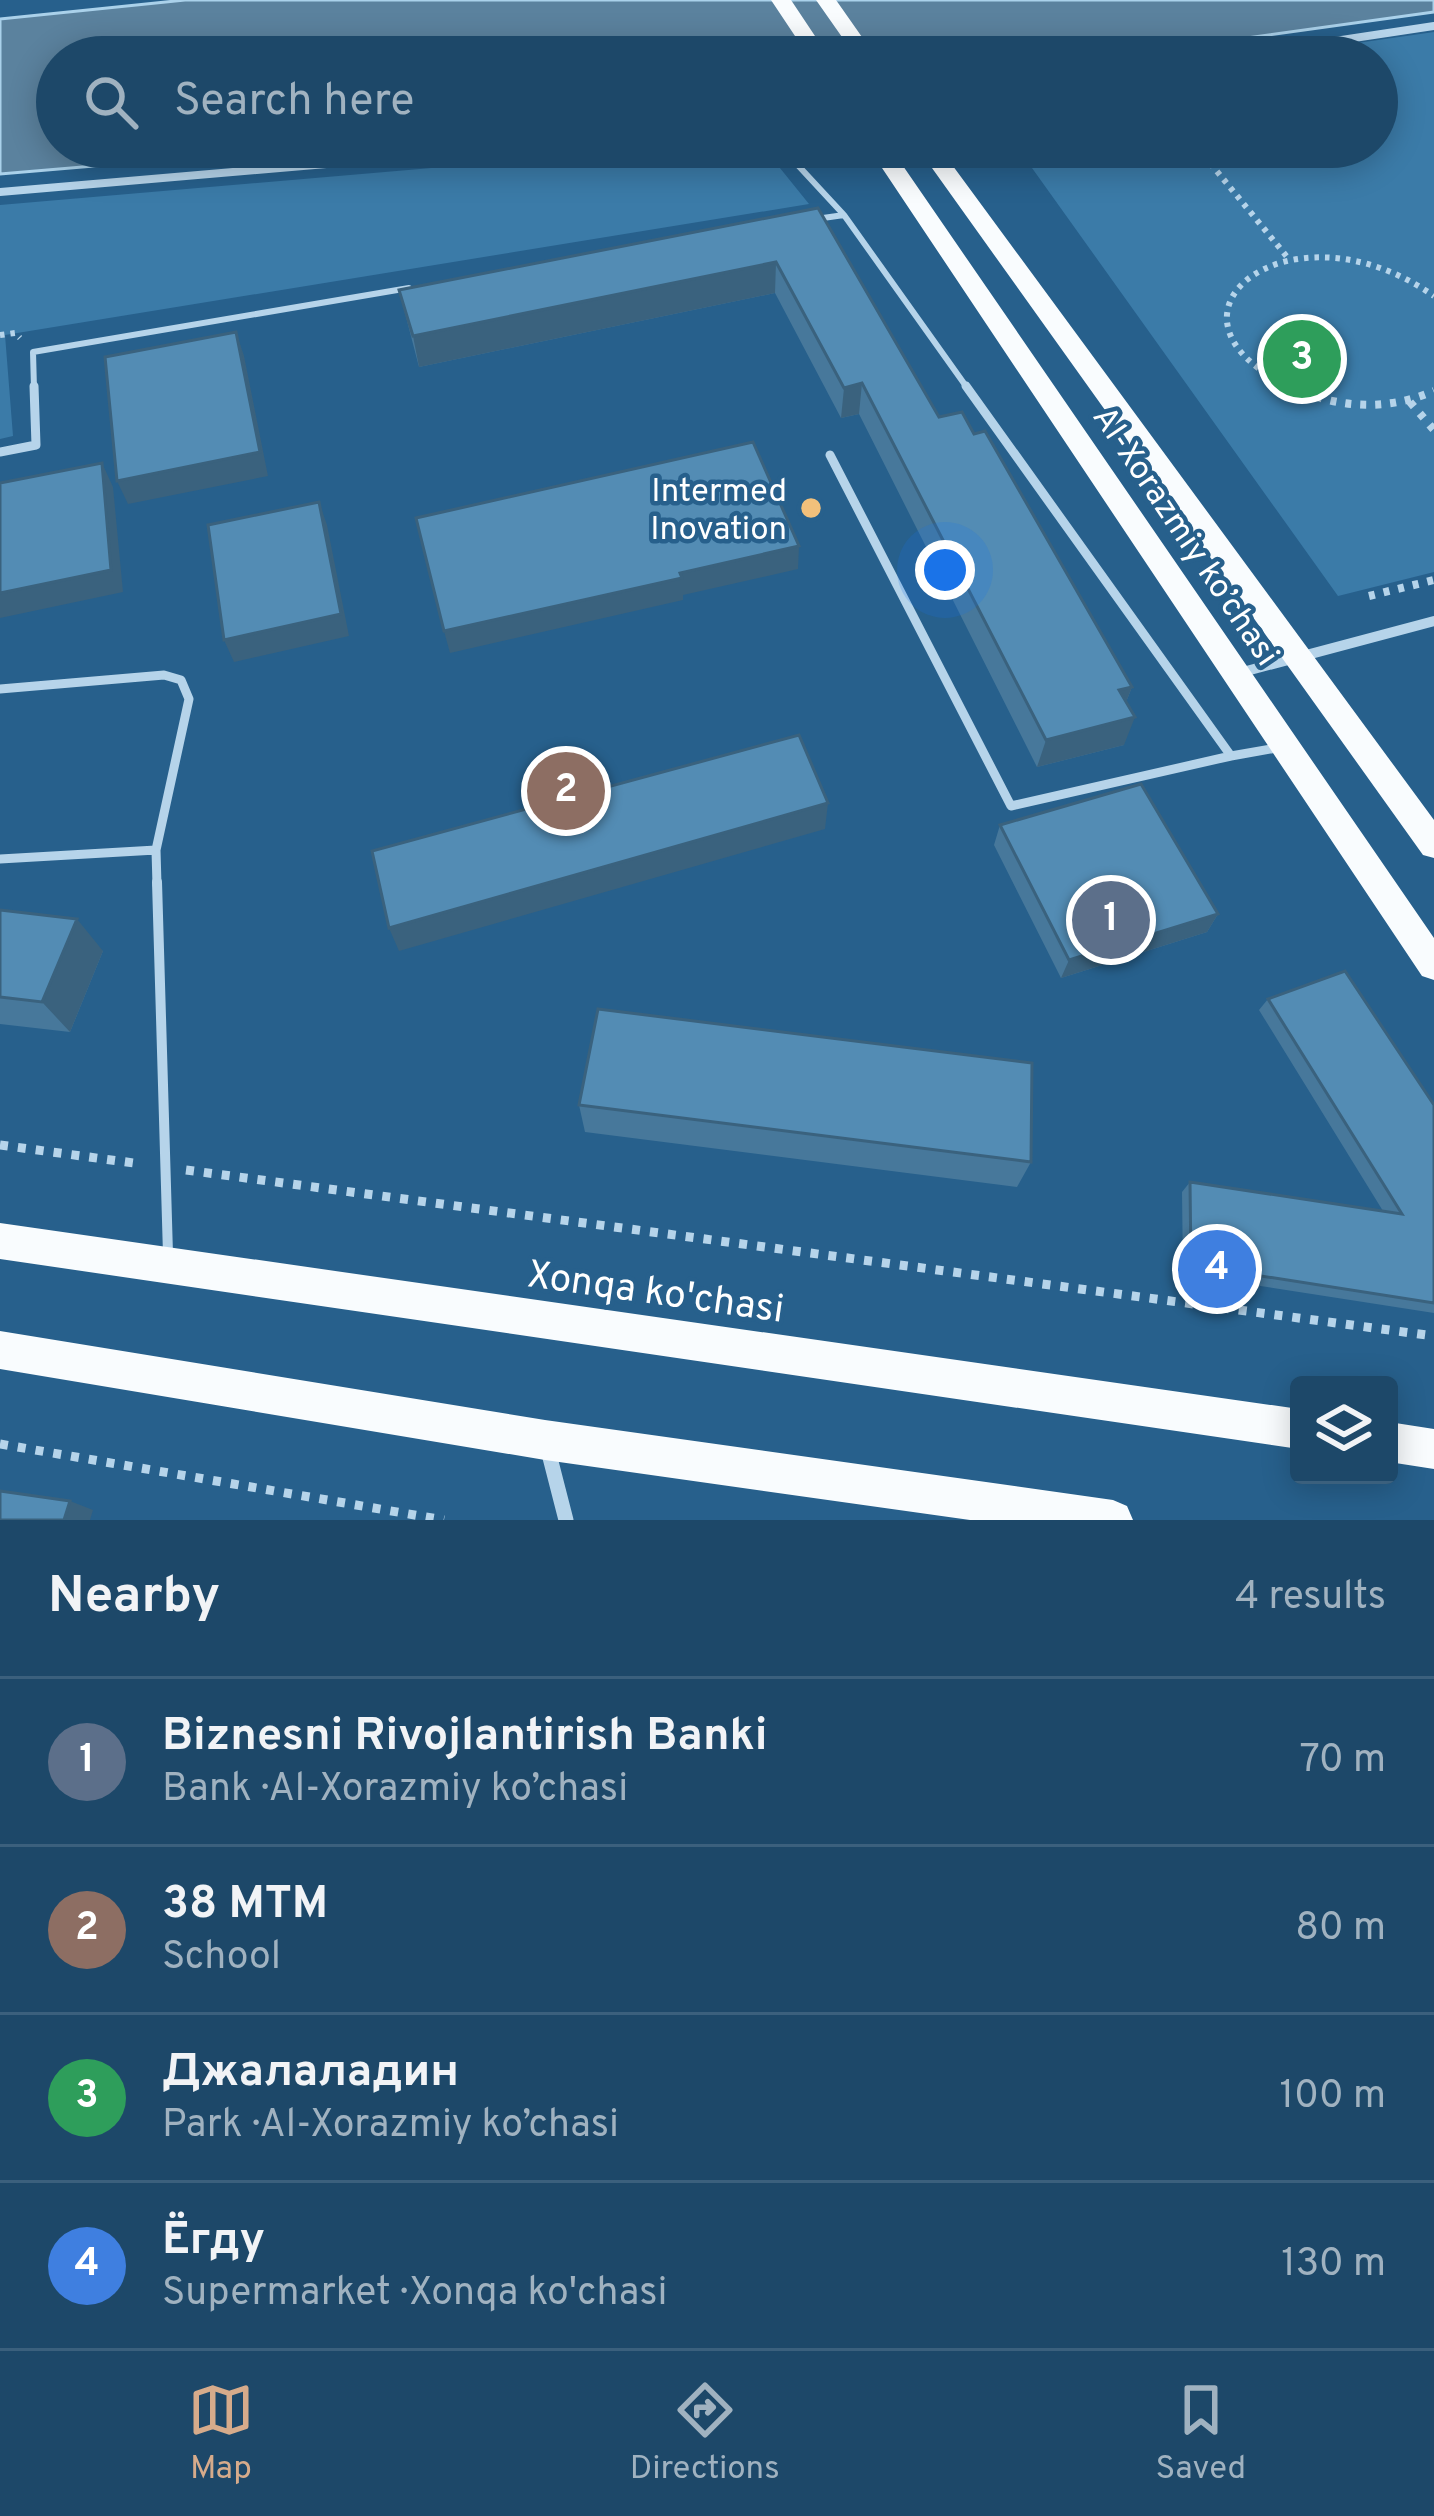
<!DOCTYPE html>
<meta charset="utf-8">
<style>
body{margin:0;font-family:Overpass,sans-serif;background:#254f6f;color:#f1f3f6}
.controls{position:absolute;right:36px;bottom:36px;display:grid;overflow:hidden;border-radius:12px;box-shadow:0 6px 30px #0003}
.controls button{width:108px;height:108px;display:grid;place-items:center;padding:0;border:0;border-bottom:3px solid #3b607d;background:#1d4869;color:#f1f3f6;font:60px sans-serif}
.you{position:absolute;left:945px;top:570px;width:42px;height:42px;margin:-30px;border:9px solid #fff;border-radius:50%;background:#1a73e8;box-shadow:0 0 0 18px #1a73e833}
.badge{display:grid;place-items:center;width:78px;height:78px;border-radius:50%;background:#d6ab8b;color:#fff;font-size:39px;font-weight:700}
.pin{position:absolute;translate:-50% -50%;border:6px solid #fff;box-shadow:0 3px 12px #0006}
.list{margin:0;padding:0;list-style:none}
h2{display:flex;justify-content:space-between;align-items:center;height:156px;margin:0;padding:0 48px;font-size:51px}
h2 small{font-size:39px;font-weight:400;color:#a0b2c0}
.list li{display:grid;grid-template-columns:78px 1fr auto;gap:36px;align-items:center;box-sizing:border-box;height:168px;padding:0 48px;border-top:3px solid #3b607d}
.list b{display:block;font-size:45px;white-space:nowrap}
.list p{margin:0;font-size:39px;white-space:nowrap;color:#a0b2c0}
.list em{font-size:39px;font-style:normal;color:#a0b2c0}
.icon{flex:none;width:66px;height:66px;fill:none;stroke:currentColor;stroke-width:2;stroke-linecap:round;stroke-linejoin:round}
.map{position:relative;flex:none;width:1434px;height:1520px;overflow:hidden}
.search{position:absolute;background:#1d4869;box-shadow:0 6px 30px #0003;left:36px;right:36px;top:36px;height:132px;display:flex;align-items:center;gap:30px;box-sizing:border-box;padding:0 42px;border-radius:66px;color:#a0b2c0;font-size:45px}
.sheet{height:828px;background:#1d4869}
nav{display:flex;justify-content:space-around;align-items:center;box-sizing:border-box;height:168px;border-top:3px solid #3b607d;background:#1d4869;font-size:33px;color:#a0b2c0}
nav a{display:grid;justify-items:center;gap:6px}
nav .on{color:#d6ab8b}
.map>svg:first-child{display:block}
.green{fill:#3b7ba8}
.water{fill:#5b829e;stroke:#aad1ea;stroke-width:3}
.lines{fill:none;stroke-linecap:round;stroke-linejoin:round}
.path-far2{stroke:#b6d4ea;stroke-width:6;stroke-dasharray:4.5 6;stroke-linecap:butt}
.path-far1{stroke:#b6d4ea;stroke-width:8;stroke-dasharray:6 9;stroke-linecap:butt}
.path{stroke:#b6d4ea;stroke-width:9;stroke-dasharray:8 10;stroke-linecap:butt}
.service-far2{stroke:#b6d4ea;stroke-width:6}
.service-far1{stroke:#b6d4ea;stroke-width:9}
.service{stroke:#b6d4ea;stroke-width:10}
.pedestrian{stroke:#b6d4ea;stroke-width:8}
.minor-far1{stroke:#b6d4ea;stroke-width:10}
.minor{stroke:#b6d4ea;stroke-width:15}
.primary{fill:#f9fcfe;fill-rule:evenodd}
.wall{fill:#47789b}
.shaded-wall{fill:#3a627e}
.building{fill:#538cb4;stroke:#3a627e;stroke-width:3}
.poi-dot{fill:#f2c07b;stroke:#27608c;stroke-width:4.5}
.labels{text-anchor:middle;stroke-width:9;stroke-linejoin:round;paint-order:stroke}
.poi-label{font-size:33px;fill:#fff;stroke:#27608c;text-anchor:end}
.street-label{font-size:33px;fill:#fff;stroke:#27608c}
.near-street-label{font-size:39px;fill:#fff;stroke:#27608c}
</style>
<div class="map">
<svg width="1434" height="1520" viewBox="0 0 1434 1520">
<rect width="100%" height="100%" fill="#27608c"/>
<!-- green -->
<path class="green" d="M1434 32V572L1338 596 1017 147H1377V57H1259Z
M678 147H763L809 204 5 335 13 436 0 439V205Z"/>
<!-- water -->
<path class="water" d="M185 0H1434V12L1109 57H57V147H319L0 174V19Z"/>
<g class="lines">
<!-- path-far2 -->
<path class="path-far2" d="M1197 147 1288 258
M0 335 15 333 20 338
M1295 389C1135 318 1288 194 1434 296"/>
<!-- path-far1 -->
<path class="path-far1" d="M1288 386C1336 408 1385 412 1434 391
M1410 402 1434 430
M1369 596 1434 580"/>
<!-- path -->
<path class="path" d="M0 1145 141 1164
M186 1170 1434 1336
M0 1444 444 1520"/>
<!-- service-far2 -->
<path class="service-far2" d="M781 147 844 215
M816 219 844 215 968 389
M34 389 33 352 409 288"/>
<!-- service-far1 -->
<path class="service-far1" d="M966 386 1231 756 1282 747
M0 452 36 445 34 386
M830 455 1011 806 1231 756
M0 689 164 675 181 680 189 699 156 850 157 885
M0 859 156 850"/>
<!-- service -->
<path class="service" d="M157 882 168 1254"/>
<!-- pedestrian -->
<path class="pedestrian" d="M1229 57 1434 26
M0 192 524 147"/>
<!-- minor-far1 -->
<path class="minor-far1" d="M1239 673 1434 621"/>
<!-- minor -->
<path class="minor" d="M547 1446 566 1520"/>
<!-- primary -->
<path class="primary" d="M771 0H791L829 57H809Z
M816 0H836L876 57H856Z
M868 147H890L1434 938V980L1422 976Z
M917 147H939L1434 820V858L1423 855Z
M0 1223 1299 1409V1449L0 1259Z
M0 1331 545 1420 1113 1500 1127 1506 1133 1520H970L545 1460 0 1369Z
M1389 1422 1434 1429V1469L1389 1462Z"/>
</g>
<!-- wall -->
<path class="wall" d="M818 208 939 417 974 434 1132 687 1126 702 1124 745 1037 767 859 414 841 418 775 293 419 367 399 290Z
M1000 825 1218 914 1207 932 1061 978 994 845Z
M0 910 103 951 70 1032 0 1024Z
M1268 999 1434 1105V1313L1183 1274 1182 1192 1190 1182 1383 1211 1259 1010Z
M579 1105 1031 1162 1017 1187 585 1132Z"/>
<!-- shaded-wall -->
<path class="shaded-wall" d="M776 262 775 293 419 367 413 336Z
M236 332 244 356 268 476 128 504 117 481Z
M862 383 859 414 841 418 844 388Z
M102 463 113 487 123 592 0 618V593Z
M319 502 327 525 349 636 234 662 224 640Z
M799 546 798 569 683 595V600L450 653 444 631 680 573Z
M1132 687 1121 715 1119 690Z
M1135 717 1124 745 1037 767 1046 740Z
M828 803 825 829 399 951 389 928Z
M1218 914 1207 932 1061 978 1069 960Z
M77 919 103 951 70 1032 42 1002Z
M70 1501 93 1510 90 1520H64Z"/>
<!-- building -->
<path class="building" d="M818 208 939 417 962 412 974 434 985 431 1132 687 1119 690 1135 717 1046 740 862 383 844 388 776 262 413 336 399 290Z
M236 332 260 452 117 481 105 357Z
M753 442 799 546 680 573 682 578 444 631 416 518Z
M102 463 111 570 0 593V483Z
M319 502 341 614 224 640 208 525Z
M799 735 828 803 389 928 372 851Z
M1141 784 1218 914 1069 960 1000 825Z
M0 910 77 919 42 1002 0 997Z
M1345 971 1434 1105V1303L1191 1265 1190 1182 1402 1214 1268 999Z
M598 1009 1032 1063 1031 1162 579 1105Z
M0 1491 70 1501 64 1520H0Z"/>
<!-- markers -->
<circle class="poi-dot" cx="811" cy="508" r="12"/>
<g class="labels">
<!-- poi labels -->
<g class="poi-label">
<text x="787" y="501">Intermed<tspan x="787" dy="38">Inovation</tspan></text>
</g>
<!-- street labels -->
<g class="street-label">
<text transform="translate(1187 535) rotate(56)" y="12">Al-Xorazmiy ko’chasi</text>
</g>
<!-- near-street labels -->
<g class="near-street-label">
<text transform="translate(656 1290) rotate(8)" y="14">Xonqa ko'chasi</text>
</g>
</g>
</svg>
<div class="controls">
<button><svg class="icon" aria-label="layers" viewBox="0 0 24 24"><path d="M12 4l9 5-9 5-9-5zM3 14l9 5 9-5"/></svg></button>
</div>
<div class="you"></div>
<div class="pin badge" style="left:1111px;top:920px;background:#5c6f8a">1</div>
<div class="pin badge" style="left:566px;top:791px;background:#8d6e63">2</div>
<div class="pin badge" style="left:1302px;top:359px;background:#2e9e5b">3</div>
<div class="pin badge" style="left:1217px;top:1269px;background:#3f7fe0">4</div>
<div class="search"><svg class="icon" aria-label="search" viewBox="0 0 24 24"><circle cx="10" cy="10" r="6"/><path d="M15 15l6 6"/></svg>Search here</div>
</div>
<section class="sheet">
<h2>Nearby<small>4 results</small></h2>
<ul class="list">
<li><span class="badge" style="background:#5c6f8a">1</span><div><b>Biznesni Rivojlantirish Banki</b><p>Bank · Al-Xorazmiy ko’chasi</p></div><em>70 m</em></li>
<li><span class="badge" style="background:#8d6e63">2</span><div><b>38 MTM</b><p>School</p></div><em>80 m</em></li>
<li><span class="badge" style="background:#2e9e5b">3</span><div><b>Джалаладин</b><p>Park · Al-Xorazmiy ko’chasi</p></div><em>100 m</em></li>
<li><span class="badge" style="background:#3f7fe0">4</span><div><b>Ёгду</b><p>Supermarket · Xonqa ko'chasi</p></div><em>130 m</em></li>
</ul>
</section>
<nav>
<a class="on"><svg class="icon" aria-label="map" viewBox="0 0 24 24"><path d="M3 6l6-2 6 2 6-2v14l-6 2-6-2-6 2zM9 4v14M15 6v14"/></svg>Map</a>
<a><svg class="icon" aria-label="directions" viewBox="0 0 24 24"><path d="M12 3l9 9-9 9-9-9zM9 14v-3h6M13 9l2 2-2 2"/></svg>Directions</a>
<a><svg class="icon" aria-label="saved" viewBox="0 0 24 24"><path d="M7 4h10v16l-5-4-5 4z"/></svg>Saved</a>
</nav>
